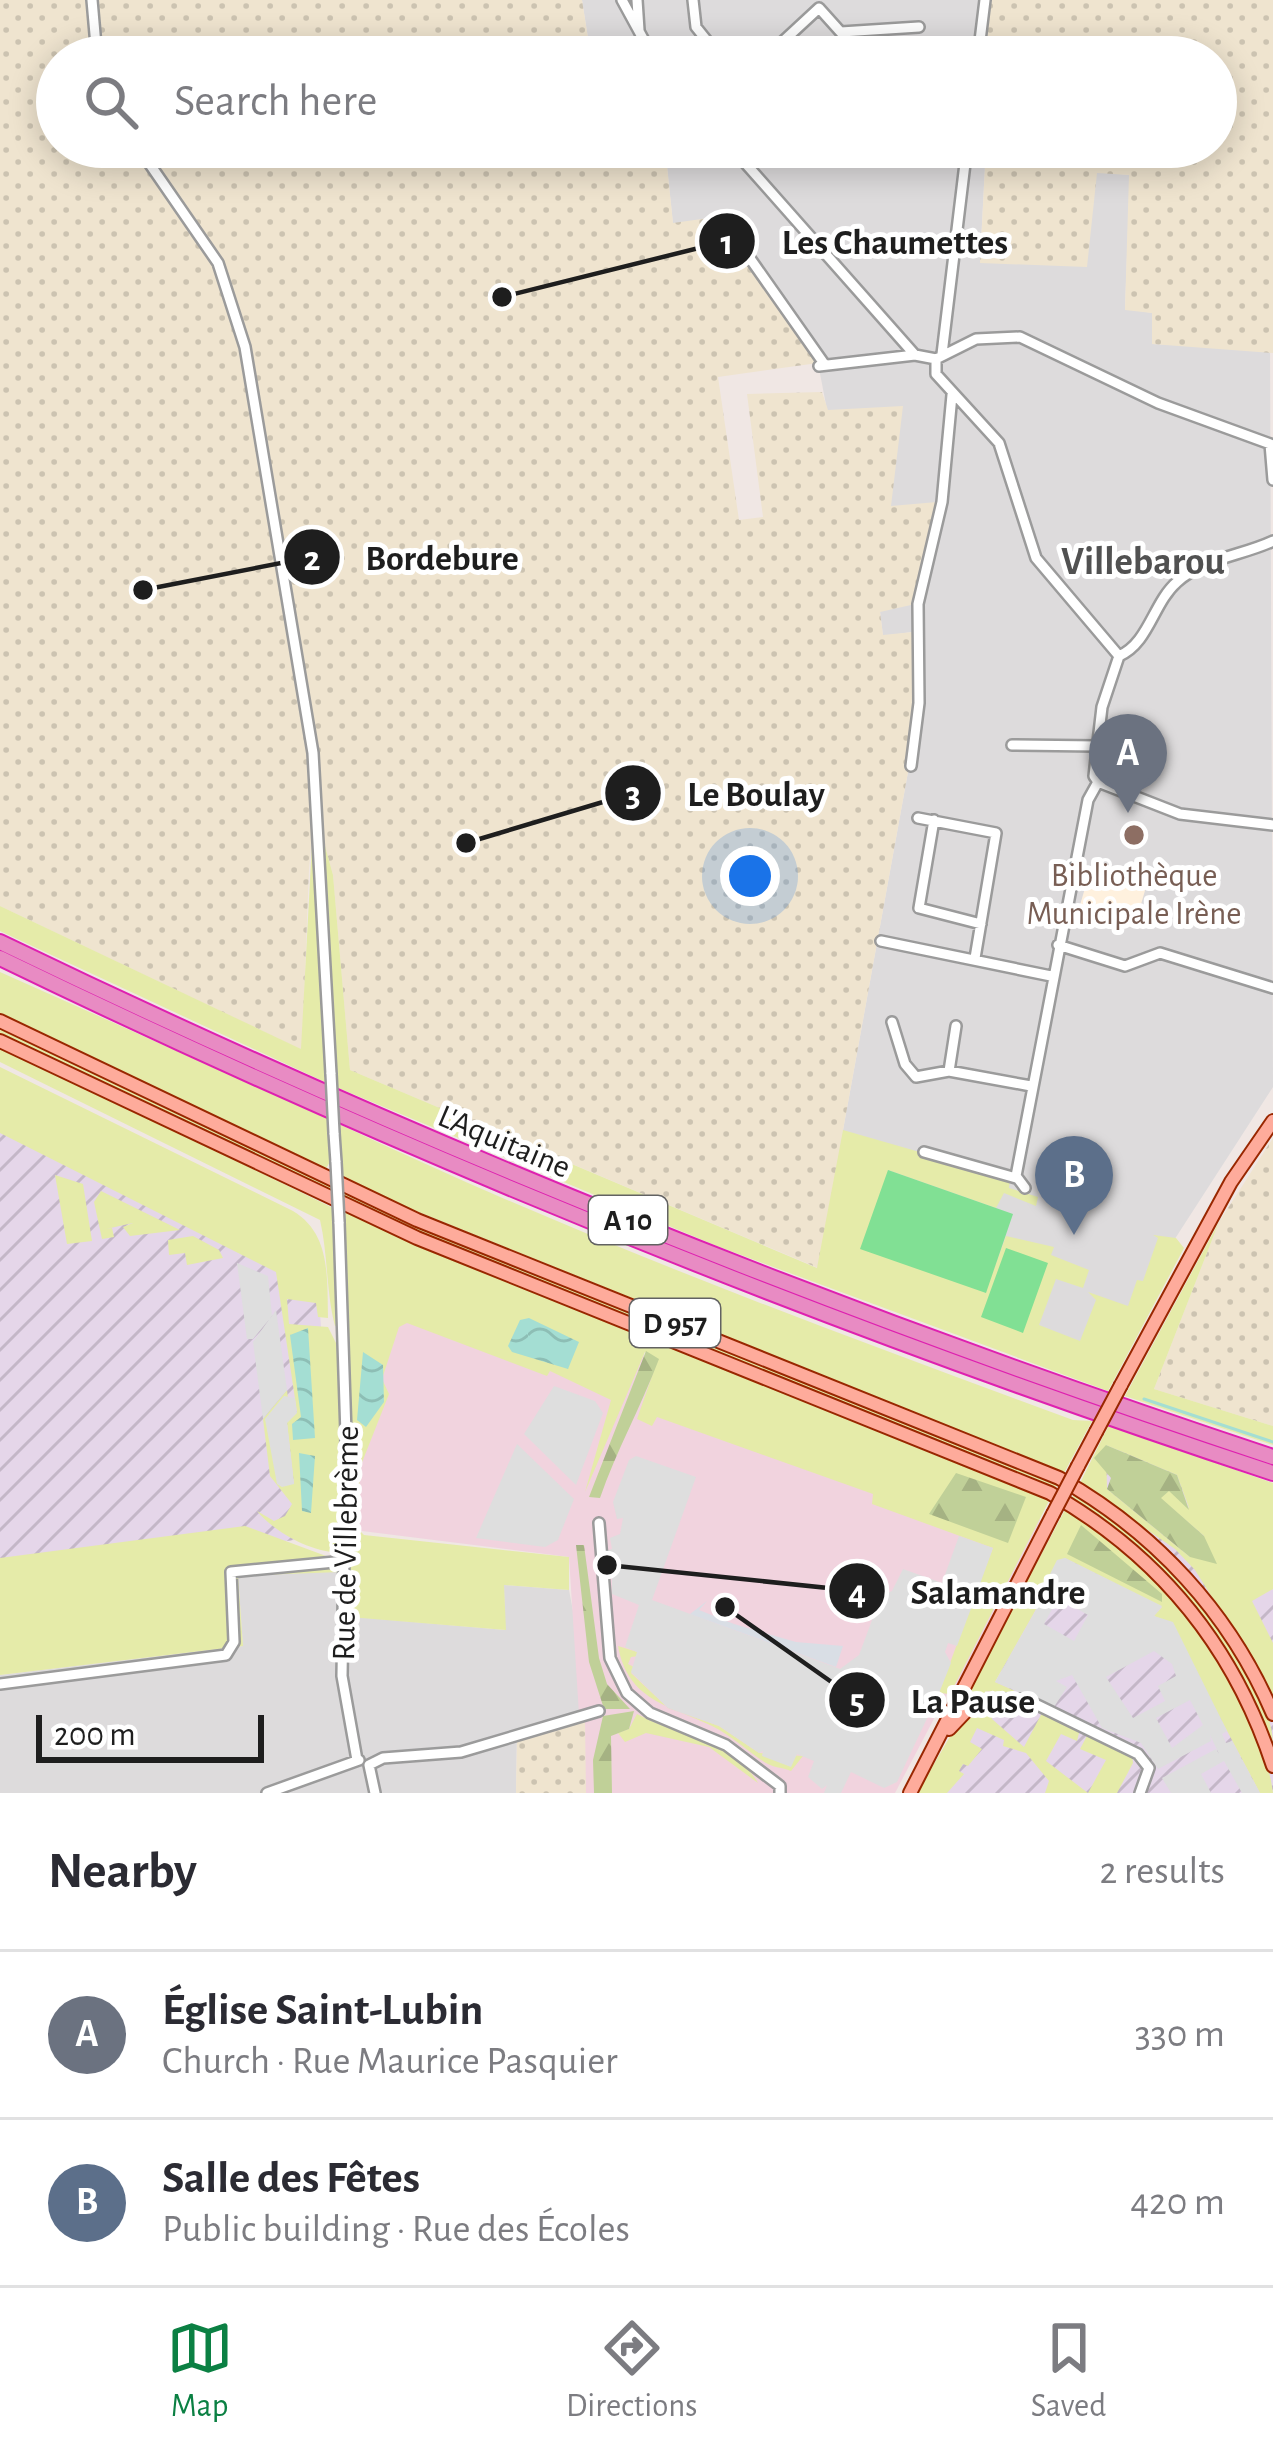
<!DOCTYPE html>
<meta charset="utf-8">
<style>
body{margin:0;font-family:"Alegreya Sans",sans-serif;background:#f7f7f7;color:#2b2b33}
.scale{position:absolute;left:36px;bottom:30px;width:228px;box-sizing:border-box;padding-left:12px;border:6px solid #1e1e1e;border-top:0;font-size:33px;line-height:42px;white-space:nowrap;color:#1e1e1e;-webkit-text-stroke:9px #fff;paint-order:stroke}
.you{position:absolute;left:750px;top:876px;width:42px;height:42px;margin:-30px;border:9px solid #fff;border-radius:50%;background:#1a73e8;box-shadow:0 0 0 18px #1a73e833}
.badge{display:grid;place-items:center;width:78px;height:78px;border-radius:50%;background:#0b8043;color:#fff;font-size:39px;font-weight:700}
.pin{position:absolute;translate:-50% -99px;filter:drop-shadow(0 3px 6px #0008)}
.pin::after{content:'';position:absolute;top:63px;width:42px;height:36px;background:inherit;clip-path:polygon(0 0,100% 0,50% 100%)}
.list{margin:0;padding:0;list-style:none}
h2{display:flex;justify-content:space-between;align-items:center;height:156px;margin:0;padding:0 48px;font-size:51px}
h2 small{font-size:39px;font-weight:400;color:#7c7c81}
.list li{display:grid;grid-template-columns:78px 1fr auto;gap:36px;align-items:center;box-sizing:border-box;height:168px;padding:0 48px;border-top:3px solid #e1e1e2}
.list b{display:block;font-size:45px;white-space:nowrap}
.list p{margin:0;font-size:39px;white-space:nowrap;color:#7c7c81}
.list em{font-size:39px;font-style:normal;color:#7c7c81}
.icon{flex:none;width:66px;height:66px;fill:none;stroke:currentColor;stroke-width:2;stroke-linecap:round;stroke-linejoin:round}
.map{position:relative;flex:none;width:1273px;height:1793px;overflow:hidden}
.search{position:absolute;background:#fff;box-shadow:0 6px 30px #0003;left:36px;right:36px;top:36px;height:132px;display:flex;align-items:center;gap:30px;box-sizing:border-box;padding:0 42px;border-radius:66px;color:#7c7c81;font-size:45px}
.sheet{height:492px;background:#fff}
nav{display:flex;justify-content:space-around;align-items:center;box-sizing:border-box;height:168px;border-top:3px solid #e1e1e2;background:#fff;font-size:33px;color:#7c7c81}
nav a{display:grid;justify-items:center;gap:6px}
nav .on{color:#0b8043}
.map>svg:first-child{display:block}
.residential{fill:#dddbdc}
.commercial{fill:#f1d3de}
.industrial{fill:url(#industrial-furrows)}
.education{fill:#fff1de}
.farmland{fill:url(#farmland-dots)}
.grass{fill:#e5eba9;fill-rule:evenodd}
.forest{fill:url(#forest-firs)}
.pitch{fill:#81e094}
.parking{fill:#dedede;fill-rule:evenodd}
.plaza{fill:#d9dee5}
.water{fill:url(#water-waves)}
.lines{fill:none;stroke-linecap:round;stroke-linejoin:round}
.stream{stroke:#a4ded3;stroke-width:3}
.minor-casing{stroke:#9b9b9b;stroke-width:14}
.major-casing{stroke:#992700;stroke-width:16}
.highway-casing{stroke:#de21b0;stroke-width:18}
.minor{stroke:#fff;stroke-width:9}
.major{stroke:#feab9b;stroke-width:12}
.highway{stroke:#e88bc3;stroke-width:14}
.minor-bridge-casing{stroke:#9b9b9b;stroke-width:14;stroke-linecap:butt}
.major-bridge-casing{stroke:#992700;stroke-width:16;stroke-linecap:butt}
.minor-bridge{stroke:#fff;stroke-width:9}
.major-bridge{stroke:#feab9b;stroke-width:12}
.education-dot{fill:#8d6e63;stroke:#fff;stroke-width:4.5}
.labels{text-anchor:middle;stroke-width:10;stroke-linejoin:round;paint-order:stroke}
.shield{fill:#fff;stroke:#626262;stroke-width:3}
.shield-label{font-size:30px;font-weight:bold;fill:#1e1e1e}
.education-label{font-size:33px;fill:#785e54;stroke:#fff}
.street-label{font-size:33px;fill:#1e1e1e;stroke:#fff}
.quarter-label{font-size:39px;font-weight:bold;fill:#515151;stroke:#fff}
.leader{fill:none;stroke:#1e1e1e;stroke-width:4.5}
.callout-dot{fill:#1e1e1e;stroke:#fff;stroke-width:4.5}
.mark-label{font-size:36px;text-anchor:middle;font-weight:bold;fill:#fff}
.callout-label{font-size:36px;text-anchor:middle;font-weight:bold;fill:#1e1e1e;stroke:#fff;stroke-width:10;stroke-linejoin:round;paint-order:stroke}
</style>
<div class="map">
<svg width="1273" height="1793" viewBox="0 0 1273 1793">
<defs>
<pattern id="industrial-furrows" width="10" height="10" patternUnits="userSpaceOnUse" patternTransform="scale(3)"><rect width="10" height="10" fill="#e5d6e9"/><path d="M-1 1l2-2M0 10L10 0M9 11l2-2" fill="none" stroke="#c4b7c7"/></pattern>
<pattern id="farmland-dots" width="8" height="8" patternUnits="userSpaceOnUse" patternTransform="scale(3)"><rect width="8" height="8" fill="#efe4cf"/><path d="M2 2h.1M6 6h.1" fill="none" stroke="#ccc3b1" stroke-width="1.8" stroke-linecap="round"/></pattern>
<pattern id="forest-firs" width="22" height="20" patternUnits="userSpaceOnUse" patternTransform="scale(3)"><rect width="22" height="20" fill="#c0d098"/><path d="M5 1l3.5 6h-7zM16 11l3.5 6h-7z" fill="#a5b283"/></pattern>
<pattern id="water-waves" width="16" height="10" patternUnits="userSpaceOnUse" patternTransform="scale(3)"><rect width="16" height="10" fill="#a4ded3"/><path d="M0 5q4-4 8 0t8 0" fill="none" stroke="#8dbeb5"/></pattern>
</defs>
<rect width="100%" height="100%" fill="#f0e7e4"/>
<!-- residential -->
<path class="residential" d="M582 0H991L984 57H591Z
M665 147H986L980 262 1097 172 1130 175 1125 309 1153 313 1152 344 1270 348 1273 1087 1096 1361 818 1268 918 717 912 632 883 636 880 611 936 503 891 507 827 410 818 363 673 224Z
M345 1571V1616L505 1630 504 1585 569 1590 592 1712 517 1731 516 1793H0V1675L243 1646 238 1576Z"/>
<!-- commercial -->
<path class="commercial" d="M367 1253 1026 1497 1063 1556 987 1679 948 1692 895 1793H584L569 1557 354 1530Z"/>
<!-- industrial -->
<path class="industrial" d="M0 1117 317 1271 336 1535 0 1576Z
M1118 1449 1273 1499V1793H937Z"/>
<!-- education -->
<path class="education" d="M1103 864 1149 877 1134 928 1078 912 1090 871 1100 874Z"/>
<!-- farmland -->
<path class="farmland" d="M0 0H582L591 57H57V147H665L673 223 716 217 818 363 718 377 739 520 763 517 747 394 822 392 828 410 903 406 891 506 937 502 911 605 880 612 883 635 913 632 918 717 818 1268 350 1070 333 875 319 824 313 825 309 869 302 1050 0 906Z
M991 0H1273V353L1152 344V313L1125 310 1129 175 1097 173 1087 267 980 263 986 147H1216V57H984Z
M1273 1138V1426L1154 1389 1219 1222Z
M585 1719 586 1793H516L517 1739Z"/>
<!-- grass -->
<path class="grass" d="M313 824 327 1083 0 931V906L301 1049Z
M319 824 333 875 350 1070 817 1268 843 1130 1010 1178 1009 1188 1038 1197 1036 1206 1004 1193 996 1208 888 1170 985 1293 1006 1236 1054 1247 1051 1255 1089 1270 1083 1288 1056 1279 1039 1325 1080 1341 1096 1300 1088 1292 1128 1306 1137 1280 1143 1281 1158 1238 1153 1235 1176 1238 1184 1248 1108 1391 717 1246 336 1087Z
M0 972 329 1119 331 1160 324 1172 0 1017Z
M0 1026 332 1187V1196L0 1035Z
M0 1046 333 1208 340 1325 335 1326C326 1292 328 1254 320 1220L0 1062Z
M0 1067 293 1211C331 1234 327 1277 328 1318L318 1317 316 1303 287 1299 289 1324 328 1327 340 1351 338 1552C312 1553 273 1531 257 1511L274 1521 285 1516 292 1504 270 1476 263 1419 287 1390 288 1399 269 1423 282 1483 294 1484 287 1422 297 1412 276 1272 0 1133Z
M339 1124C577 1237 825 1329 1073 1420L1092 1421 1064 1473 342 1181Z
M55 1175 83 1184 92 1241 67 1244Z
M101 1191 180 1230 130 1236 123 1227 133 1223 106 1229 112 1228 114 1237 102 1239 94 1202Z
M343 1191 1058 1483 1055 1489 343 1201Z
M344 1212 1050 1499 950 1694 939 1693 971 1606 966 1603 969 1593 975 1595 993 1548 872 1504 873 1494 657 1417 652 1426 637 1419 658 1359 645 1352 585 1492 611 1400 550 1371 547 1376 407 1323 399 1327 382 1379 389 1394 361 1465 356 1527 364 1535 569 1557V1590L504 1585 506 1630 349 1617Z
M1219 1222 1154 1389 1273 1426V1445L1125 1396Z
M193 1236 219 1250 223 1258 187 1265 185 1253 169 1255 168 1240Z
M1109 1425 1273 1483V1589L1252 1601 1273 1643V1695L1195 1570 1175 1549 1080 1483ZM1106 1445 1177 1475 1189 1508 1169 1490 1160 1498 1204 1536 1190 1557 1107 1489Z
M1075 1493C1148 1538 1273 1657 1273 1748 1238 1642 1164 1559 1071 1500Z
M1066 1508C1163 1566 1257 1679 1273 1793H1260L1170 1623 1154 1616 1162 1607 1065 1558 1052 1581 1037 1592 1043 1597 995 1682 1015 1691 989 1695 956 1715Z
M245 1526 326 1556 340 1572 238 1576 243 1646 0 1675V1558Z
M618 1646 647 1655 631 1657 628 1664 636 1668 631 1673 668 1708 719 1726 759 1753 803 1756 791 1771C782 1767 774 1768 766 1763 747 1751 732 1736 712 1726 669 1705 628 1701 618 1646Z
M1000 1701 1038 1710 1029 1718 1030 1710 1021 1704 992 1706V1719L1024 1747 1043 1711 1080 1729 1077 1741 1061 1734 1046 1761 1088 1793H1045L1049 1781 1026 1753 1003 1746 1004 1740 977 1728 970 1742 982 1749 968 1766 963 1764 959 1771 964 1774 947 1793H917L958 1723Z
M637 1714C674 1734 737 1744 758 1783L709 1747 646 1733 625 1742 618 1733 629 1729Z
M1088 1734 1132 1755 1133 1763 1117 1793H1088L1106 1760 1080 1749Z"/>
<!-- forest -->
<path class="forest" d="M646 1351 659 1359C641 1407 616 1451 600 1498L589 1497Z
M1106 1445 1177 1475 1189 1510 1169 1491 1161 1498 1204 1536 1217 1564 1190 1557 1107 1489 1111 1478 1094 1458Z
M956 1473 1026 1497 1008 1543 929 1514Z
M1081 1525 1162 1594V1602L1067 1554Z
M576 1545H584L599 1658 607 1684 630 1709H604L589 1662Z
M634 1711 629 1729 611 1736 612 1793H594L593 1760 603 1716Z"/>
<!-- pitch -->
<path class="pitch" d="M888 1170 1013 1214 986 1293 860 1249Z
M1006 1248 1048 1263 1023 1333 981 1317Z"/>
<!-- parking -->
<path class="parking" d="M237 1263 268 1276 272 1316 253 1339H247Z
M276 1310 287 1390 263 1419 253 1342Z
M554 1386 595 1401 603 1413 576 1485 524 1434Z
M284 1396 295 1398 297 1413 287 1423 294 1484 282 1487 277 1484 265 1419Z
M517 1444 574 1499 558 1540 545 1547 476 1538Z
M636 1456 696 1477 652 1600 840 1669 859 1655 881 1596 892 1591 903 1569 942 1583 959 1536 993 1548 976 1595 969 1594 966 1603 972 1606 957 1646 948 1643 945 1652 951 1663 939 1693 897 1782 884 1788 851 1772 841 1793H824L827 1785 822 1789 808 1777 814 1761 797 1754 791 1767 762 1756 763 1751 759 1753 719 1726 668 1708 631 1672 637 1652 625 1647 639 1605 612 1594V1561H606L605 1551 612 1549 610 1538 620 1534 623 1518 617 1519 613 1502 629 1460Z
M1065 1558 1162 1606 1154 1616 1173 1622 1227 1731 1222 1734 1226 1743 1232 1741 1260 1793H1242L1224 1761 1201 1774 1211 1793H1171L1162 1778 1216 1749 1219 1754 1210 1735 1211 1741 1158 1769 1141 1743 1102 1728 1072 1675 1056 1681 1067 1687 1054 1707 995 1682 1043 1598 1037 1593 1051 1581 1048 1578 1057 1560ZM1058 1598 1088 1615 1074 1641 1044 1624ZM1154 1651 1172 1664 1176 1676 1158 1686 1165 1701 1133 1718 1106 1677ZM1190 1700 1203 1725 1172 1748 1156 1718Z"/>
<!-- plaza -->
<path class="plaza" d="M707 1601 699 1610 734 1624 796 1642 843 1646 836 1667 690 1614Z"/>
<!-- water -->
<path class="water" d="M529 1318 579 1342 568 1369 512 1352 508 1346 520 1320Z
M308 1328 315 1438 293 1440 292 1424 301 1417 290 1335Z
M363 1352 383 1365 384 1402 366 1427 357 1420Z
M299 1453 315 1456 311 1513 302 1511Z"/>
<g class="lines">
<!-- stream -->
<path class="stream" d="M1144 1399 1273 1442"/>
<!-- minor casing -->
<g class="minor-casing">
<path id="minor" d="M92 0 97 57
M622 0 653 57
M637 0 639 30
M693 0 696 27 720 57
M819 8 863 57
M841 32 919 27
M766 57 819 8
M978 57 985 0
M138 147 218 263 245 347 313 753 331 1074
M731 147 915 355 936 359 976 339 1020 337 1158 403 1273 445
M742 247 825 365
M942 354 967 147
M936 359V374L999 443 1036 558 1119 656
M819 366 915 355
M1270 444 1273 480
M1119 656C1149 643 1153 603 1177 582 1204 558 1241 556 1273 541
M1012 745 1097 746
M911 766 919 703 918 604 942 502 952 395
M1098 782 1180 814 1273 825
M1098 782 1094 776 1102 707 1119 656
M918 818 996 833 975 958
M934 820 919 908 981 924
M881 941 1051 976
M1058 945 1125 966 1160 953 1273 988
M892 1022 905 1064 916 1077 949 1071 1031 1086
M949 1071 956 1026
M334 1133 336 1162
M924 1152 1016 1178
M1025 1188 1016 1176 1088 800 1098 782
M339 1222 346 1434 342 1676 357 1760
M599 1523 610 1658 627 1693 650 1713 726 1745 780 1786V1793
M0 1684 226 1655 234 1642 231 1572 345 1561
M990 1699H1025L1138 1754 1149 1768 1140 1793
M369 1765 383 1758 461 1752 599 1711
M369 1765 375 1793
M267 1793 359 1760"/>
</g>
<!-- major casing -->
<g class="major-casing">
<path id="major" d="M0 1021 417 1220 1059 1478C1155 1532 1230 1613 1273 1714
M0 1041 417 1238 1050 1493C1159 1555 1234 1647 1273 1766
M1121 1385 1231 1182 1273 1121
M1078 1466 1096 1432
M949 1729 968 1709 990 1699
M910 1793 1053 1514"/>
</g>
<!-- highway casing -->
<g class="highway-casing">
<path id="highway" d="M0 942C412 1141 838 1313 1273 1457
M0 958C413 1158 838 1329 1273 1473"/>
</g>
<!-- minor -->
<use href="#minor" class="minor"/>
<!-- major -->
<use href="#major" class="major"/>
<!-- highway -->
<use href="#highway" class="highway"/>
<!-- minor-bridge casing -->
<g class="minor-bridge-casing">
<path id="minor-bridge" d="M331 1074 334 1133
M336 1162 339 1222"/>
</g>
<!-- major-bridge casing -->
<g class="major-bridge-casing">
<path id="major-bridge" d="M1096 1432 1121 1385
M1053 1514 1078 1466"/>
</g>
<!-- minor-bridge -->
<use href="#minor-bridge" class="minor-bridge"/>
<!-- major-bridge -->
<use href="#major-bridge" class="major-bridge"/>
</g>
<!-- markers -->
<circle class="education-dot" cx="1134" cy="835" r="12"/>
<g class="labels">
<!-- shield labels -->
<g class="shield">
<rect x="589" y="1196" width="78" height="48" rx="9"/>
<rect x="630" y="1299" width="90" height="48" rx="9"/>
</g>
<g class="shield-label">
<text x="628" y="1230">A 10</text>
<text x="675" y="1333">D 957</text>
</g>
<!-- education labels -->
<g class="education-label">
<text x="1134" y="886">Bibliothèque<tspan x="1134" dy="38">Municipale Irène</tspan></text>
</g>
<!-- street labels -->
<g class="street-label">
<text transform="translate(505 1140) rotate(23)" y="12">L'Aquitaine</text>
<text transform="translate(344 1543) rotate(-89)" y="12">Rue de Villebrème</text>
</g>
<!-- quarter labels -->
<g class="quarter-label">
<text x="1143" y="574">Villebarou</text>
</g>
</g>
<!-- callouts -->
<path class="leader" d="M502 297L727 241M143 590L312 557M466 843L633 793M607 1565L857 1591M725 1607L857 1700"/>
<g class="callout-dot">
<circle cx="502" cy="297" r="12"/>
<circle cx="143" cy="590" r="12"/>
<circle cx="466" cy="843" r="12"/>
<circle cx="607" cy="1565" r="12"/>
<circle cx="725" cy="1607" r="12"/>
<circle cx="727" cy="241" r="30"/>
<circle cx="312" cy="557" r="30"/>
<circle cx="633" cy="793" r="30"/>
<circle cx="857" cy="1591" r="30"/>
<circle cx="857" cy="1700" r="30"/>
</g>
<g class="mark-label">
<text x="727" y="254">1</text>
<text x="312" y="570">2</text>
<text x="633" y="806">3</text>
<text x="857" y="1604">4</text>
<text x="857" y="1713">5</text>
</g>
<g class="callout-label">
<text x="895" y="254">Les Chaumettes</text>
<text x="442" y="570">Bordebure</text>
<text x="756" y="806">Le Boulay</text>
<text x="998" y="1604">Salamandre</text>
<text x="973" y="1713">La Pause</text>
</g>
</svg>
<div class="scale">200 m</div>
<div class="you"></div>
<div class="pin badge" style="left:1128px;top:813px;background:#6b7280">A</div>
<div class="pin badge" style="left:1074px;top:1235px;background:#5c6f8a">B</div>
<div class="search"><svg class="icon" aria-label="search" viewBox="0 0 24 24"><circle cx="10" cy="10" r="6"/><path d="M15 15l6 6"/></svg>Search here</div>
</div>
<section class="sheet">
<h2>Nearby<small>2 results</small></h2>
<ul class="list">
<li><span class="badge" style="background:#6b7280">A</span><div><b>Église Saint-Lubin</b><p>Church · Rue Maurice Pasquier</p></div><em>330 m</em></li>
<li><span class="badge" style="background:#5c6f8a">B</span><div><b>Salle des Fêtes</b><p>Public building · Rue des Écoles</p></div><em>420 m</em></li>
</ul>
</section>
<nav>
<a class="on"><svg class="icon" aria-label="map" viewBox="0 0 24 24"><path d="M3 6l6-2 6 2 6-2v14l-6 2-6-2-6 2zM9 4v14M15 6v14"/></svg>Map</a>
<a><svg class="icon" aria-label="directions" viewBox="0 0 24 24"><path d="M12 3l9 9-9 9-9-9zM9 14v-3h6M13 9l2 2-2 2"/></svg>Directions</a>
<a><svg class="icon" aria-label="saved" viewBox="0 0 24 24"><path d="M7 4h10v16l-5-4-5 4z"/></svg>Saved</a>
</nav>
